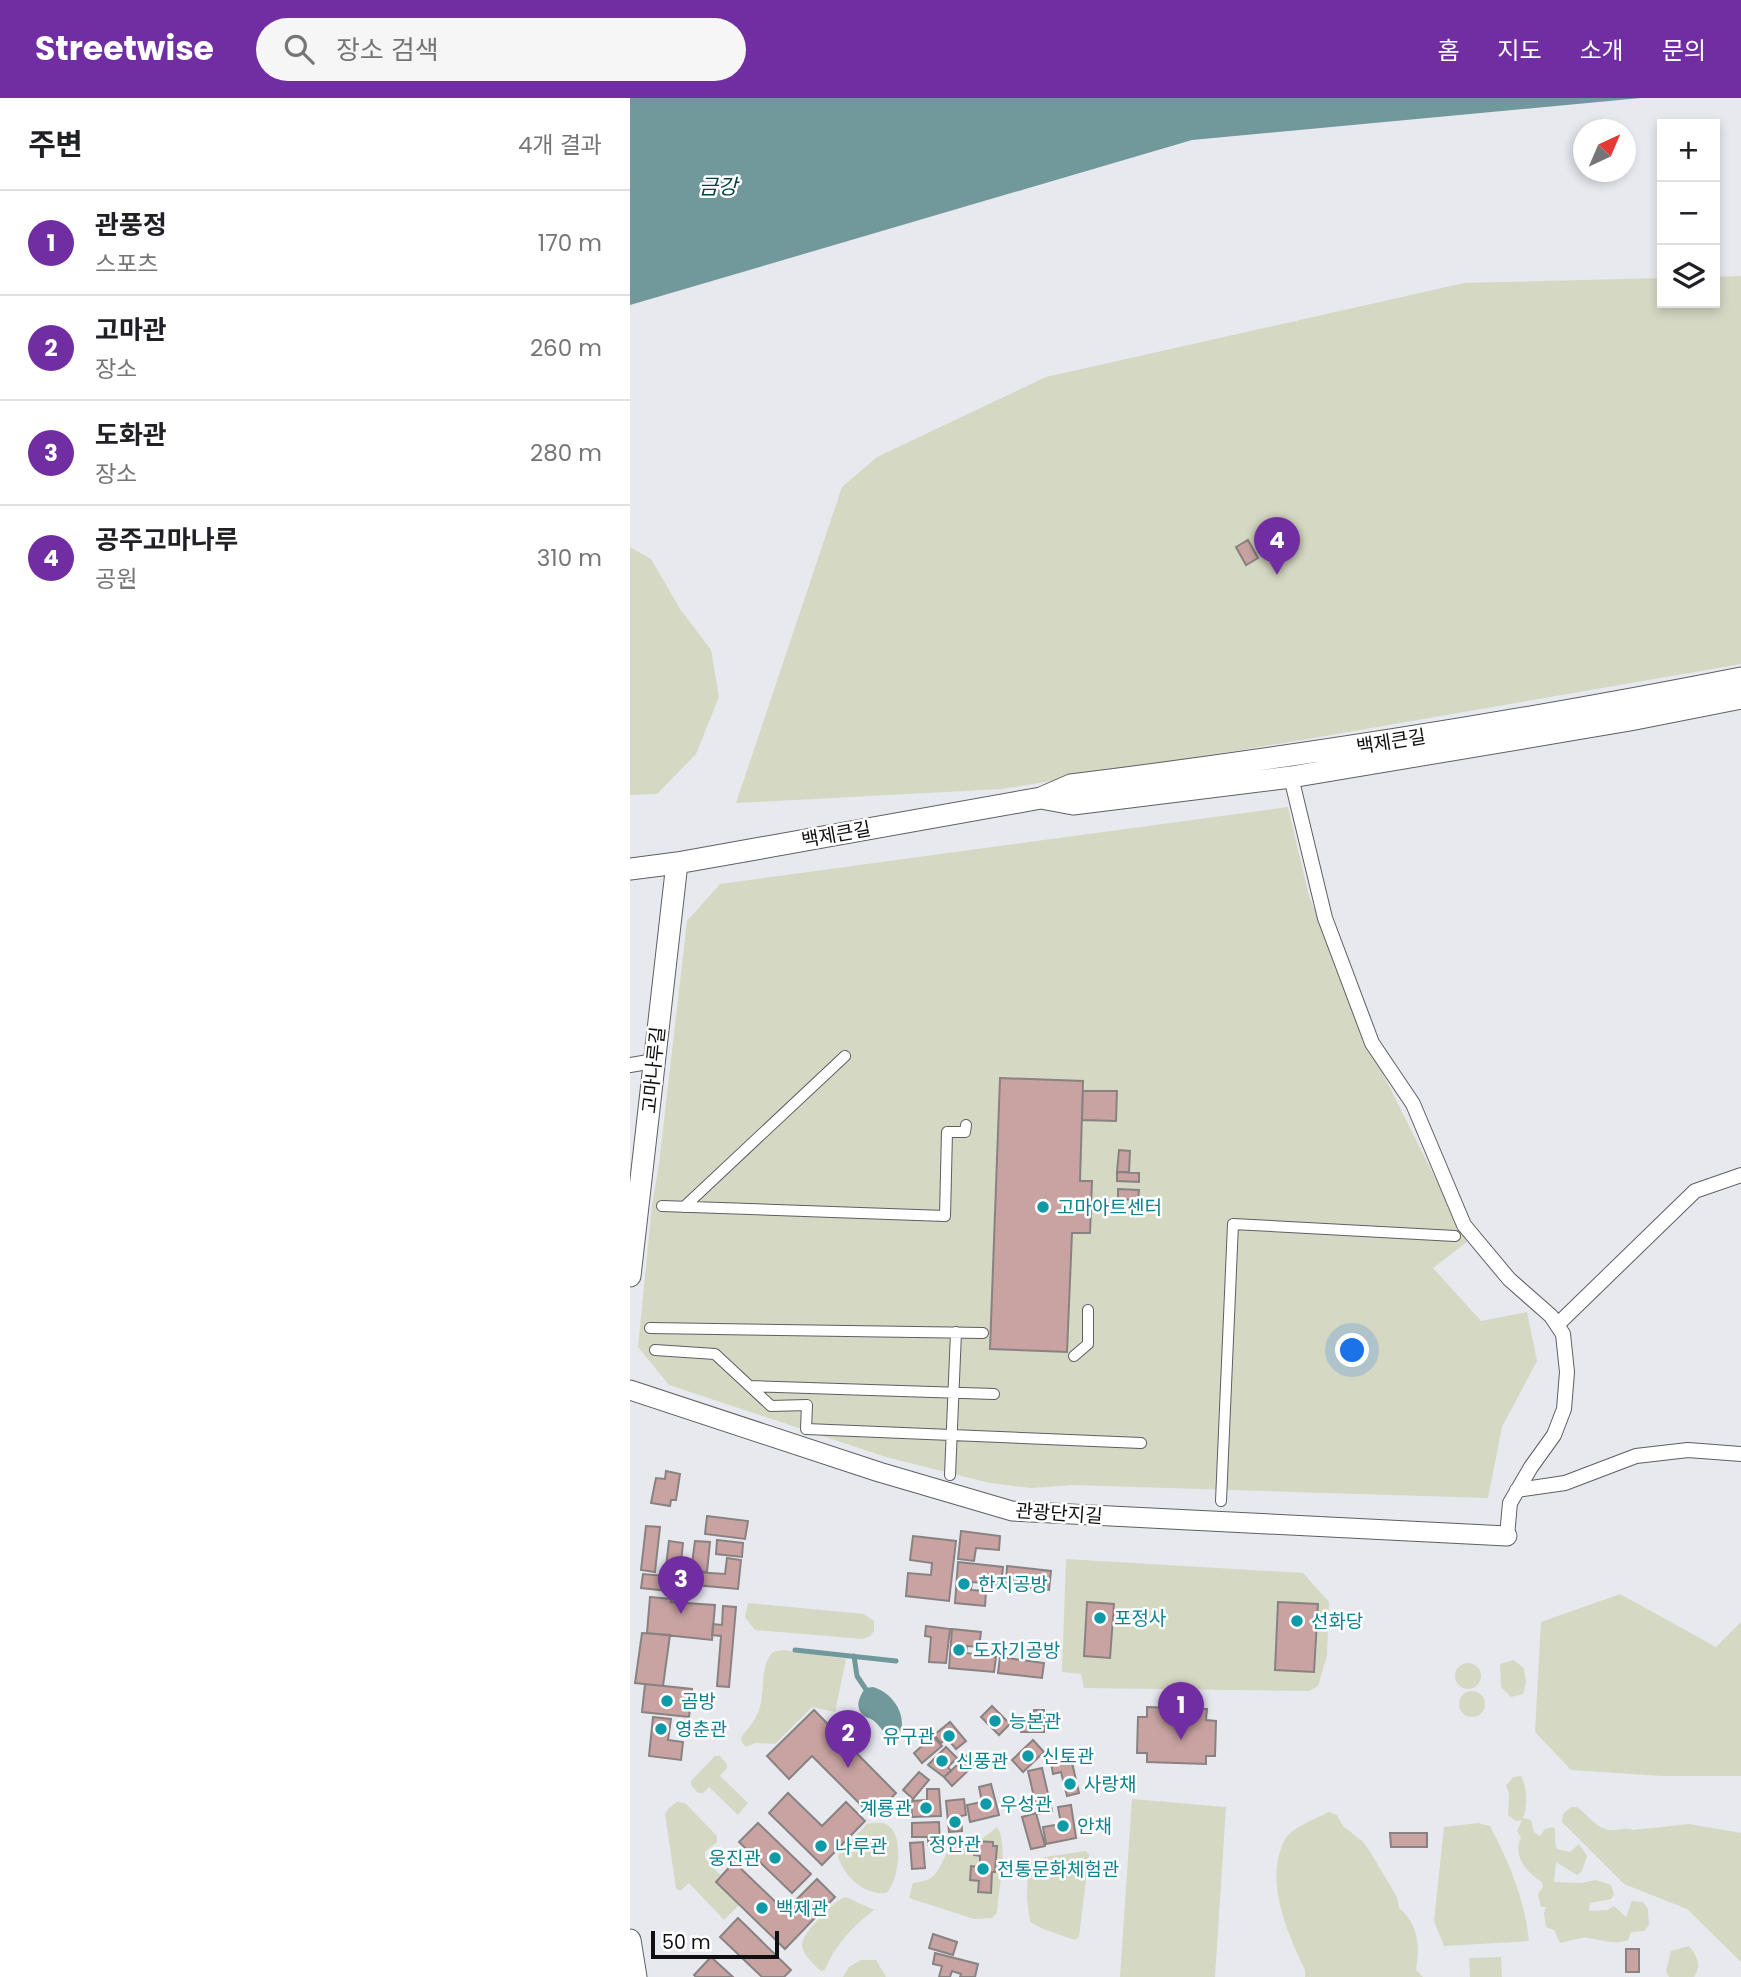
<!DOCTYPE html>
<html lang="ko">
<meta charset="utf-8">
<style>
body{margin:0;font-family:Poppins,"Noto Sans KR",sans-serif;background:#f6f6f6;color:#202124}
.controls{position:absolute;right:21px;top:21px;display:grid;overflow:hidden;border-radius:0px;box-shadow:0 4px 10px #0003}
.controls button{width:63px;height:63px;display:grid;place-items:center;padding:0;border:0;border-bottom:2px solid #e0e0e0;background:#fff;color:#202124;font:35px sans-serif}
.compass{position:absolute;left:943px;top:21px;width:63px;height:63px;border-radius:50%;background:#fff;box-shadow:0 4px 10px #0003;rotate:44deg}
.scale{position:absolute;left:21px;bottom:18px;width:128px;box-sizing:border-box;padding-left:7px;border:4px solid #0f0f11;border-top:0;font-size:19px;line-height:24px;white-space:nowrap;color:#0f0f11;-webkit-text-stroke:5px #fff;paint-order:stroke}
.you{position:absolute;left:723px;top:1253px;width:24px;height:24px;margin:-18px;border:5px solid #fff;border-radius:50%;background:#1a73e8;box-shadow:0 0 0 10px #1a73e833}
.badge{display:grid;place-items:center;width:46px;height:46px;border-radius:50%;background:#712ea3;color:#fff;font-size:23px;font-weight:700}
.pin{position:absolute;translate:-50% -58px;filter:drop-shadow(0 2px 4px #0008)}
.pin::after{content:'';position:absolute;top:37px;width:24px;height:21px;background:inherit;clip-path:polygon(0 0,100% 0,50% 100%)}
.list{margin:0;padding:0;list-style:none}
h2{display:flex;justify-content:space-between;align-items:center;height:91px;margin:0;padding:0 28px;font-size:30px}
h2 small{font-size:23px;font-weight:400;color:#757577}
.list li{display:grid;grid-template-columns:46px 1fr auto;gap:21px;align-items:center;box-sizing:border-box;height:105px;padding:0 28px;border-top:2px solid #e0e0e0}
.list b{display:block;font-size:26px;white-space:nowrap}
.list p{margin:0;font-size:23px;white-space:nowrap;color:#757577}
.list em{font-size:23px;font-style:normal;color:#757577}
.icon{flex:none;width:38px;height:38px;fill:none;stroke:currentColor;stroke-width:2;stroke-linecap:round;stroke-linejoin:round}
.map{position:relative;flex:none;width:1111px;height:1879px;overflow:hidden}
header{display:flex;align-items:center;gap:42px;box-sizing:border-box;height:98px;padding:0 35px;background:#712ea3;color:#fff}
header strong{font-size:33px}
nav{display:flex;gap:38px;margin-inline-start:auto;font-size:24px}
.search{width:490px;height:63px;background:#f6f6f6;display:flex;align-items:center;gap:18px;box-sizing:border-box;padding:0 24px;border-radius:38px;color:#757577;font-size:26px}
main{display:flex}
aside{flex:1;background:#fff}
.map>svg:first-child{display:block}
.green{fill:#d5d8c3}
.water{fill:#71999c}
.lines{fill:none;stroke-linecap:round;stroke-linejoin:round}
.stream{stroke:#71999c;stroke-width:5}
.building{fill:#c8a3a1;stroke:#898282;stroke-width:2}
.pedestrian-casing{stroke:#5d5f64;stroke-width:12}
.minor-casing{stroke:#5d5f64;stroke-width:16}
.tertiary-casing{stroke:#5d5f64;stroke-width:21}
.secondary-casing{stroke:#5d5f64;stroke-width:23}
.pedestrian{stroke:#fff;stroke-width:10}
.minor{stroke:#fff;stroke-width:14}
.tertiary{stroke:#fff;stroke-width:19}
.secondary{stroke:#fff;stroke-width:21}
.culture-dot{fill:#0f9aa8;stroke:#fff;stroke-width:2.5}
.labels{text-anchor:middle;stroke-width:5;stroke-linejoin:round;paint-order:stroke}
.street-label{font-size:19px;fill:#0f0f11;stroke:#fff}
.culture-label{font-size:19px;fill:#0d838f;stroke:#fff;text-anchor:start}
.water-label{font-size:21px;font-style:italic;fill:#004245;stroke:#fff}
</style>
<header>
<strong>Streetwise</strong>
<div class="search"><svg class="icon" aria-label="search" viewBox="0 0 24 24"><circle cx="10" cy="10" r="6"/><path d="M15 15l6 6"/></svg>장소 검색</div>
<nav><a>홈</a><a>지도</a><a>소개</a><a>문의</a></nav>
</header>
<main>
<aside>
<h2>주변<small>4개 결과</small></h2>
<ul class="list">
<li><span class="badge">1</span><div><b>관풍정</b><p>스포츠</p></div><em>170 m</em></li>
<li><span class="badge">2</span><div><b>고마관</b><p>장소</p></div><em>260 m</em></li>
<li><span class="badge">3</span><div><b>도화관</b><p>장소</p></div><em>280 m</em></li>
<li><span class="badge">4</span><div><b>공주고마나루</b><p>공원</p></div><em>310 m</em></li>
</ul>
</aside>
<div class="map">
<svg width="1111" height="1879" viewBox="0 0 1111 1879">
<rect width="100%" height="100%" fill="#e7e9ef"/>
<!-- green -->
<path class="green" d="M1111 178V566L678 641 372 691 106 705 212 389 247 359 416 279 834 185 1032 180V205H1085V179Z
M0 449 21 461 50 511 81 552 89 599 66 656 27 696 0 697Z
M658 709 679 798 735 940 837 1144 803 1170 851 1223 897 1214 907 1263 872 1329 858 1400 442 1387 401 1390 360 1385 256 1359 39 1287 8 1249 22 1107 29 1066 57 823 90 786Z
M436 1461 673 1475 699 1504 697 1557 688 1588 679 1593 454 1590 451 1576 432 1574Z
M990 1496 1086 1549 1111 1524V1678H1033L941 1672 905 1634 911 1524Z
M118 1505 234 1516 244 1523V1533L240 1538 232 1541 125 1532 115 1519Z
M153 1552 216 1561 205 1614 182 1609 145 1646 125 1645 116 1649 112 1645 111 1640C116 1633 123 1625 127 1617 137 1597 128 1570 143 1554Z
M883 1562 894 1570 896 1585 893 1596 881 1599 871 1589 870 1566Z
M825 1578a13 13 0 1 1 26 0a13 13 0 1 1-26 0Z
M829 1606a13 13 0 1 1 26 0a13 13 0 1 1-26 0Z
M85 1658H90L97 1666V1670L90 1678 118 1705 108 1717 79 1689 73 1695H68L61 1687V1683Z
M891 1678C897 1689 898 1708 893 1720L901 1722 904 1734 910 1738 915 1731 924 1729C927 1737 923 1743 927 1751L940 1754 949 1746 957 1758 952 1773 947 1777 926 1764 924 1784 951 1785 966 1782 981 1787 984 1796 981 1801 960 1805 959 1813 978 1812 984 1808 996 1819 1002 1803 1013 1804 1018 1811 1019 1827 1014 1833 1001 1834 998 1842C985 1847 971 1842 958 1840 950 1839 938 1844 930 1845L924 1832 916 1829 914 1815 916 1809H911L908 1796 913 1789 912 1784C897 1775 882 1758 891 1740L887 1733 892 1722 886 1723 878 1717 879 1695 876 1688 883 1679Z
M502 1701 596 1709 585 1879H490Z
M47 1704 55 1705 87 1738V1744L75 1754V1760L91 1778 86 1784 109 1807 94 1822 59 1785 50 1793 46 1790 35 1716 39 1710Z
M941 1709H947C957 1716 967 1731 980 1732 989 1733 994 1729 1003 1732L1059 1726 1111 1735V1864L1057 1811 994 1786 932 1724 933 1716Z
M699 1714 707 1717 713 1728 732 1743 739 1752 767 1799 769 1810C789 1826 790 1849 786 1872L793 1879H675V1872C658 1836 634 1784 654 1743 661 1729 686 1721 699 1714Z
M243 1725C249 1725 255 1724 259 1728 274 1738 269 1785 256 1795 234 1797 215 1779 208 1759L210 1754 237 1726Z
M848 1725 860 1728C879 1764 895 1802 899 1843L814 1848 804 1823 814 1729Z
M367 1729C379 1744 368 1795 367 1815L362 1820 344 1821 279 1800 283 1785C312 1783 308 1765 322 1747L353 1740Z
M456 1753 459 1757 449 1839 445 1842 413 1831 400 1824 397 1800 398 1765 415 1759Z
M216 1799 244 1812C224 1827 204 1848 195 1872L191 1873C184 1867 172 1856 172 1846 172 1836 206 1800 216 1799Z
M1059 1848C1067 1858 1072 1867 1064 1879H1039L1036 1873 1041 1853Z
M871 1859 872 1879H840L839 1860Z
M231 1862H246L256 1879H213L219 1869Z"/>
<!-- water -->
<path class="water" d="M0 0H1011L562 42 0 207Z
M243 1589C261 1594 276 1614 271 1633L262 1638C253 1636 251 1629 244 1623 241 1620 236 1620 233 1617 224 1609 230 1598 235 1590Z"/>
<g class="lines">
<!-- stream -->
<path class="stream" d="M165 1552 266 1563
M224 1558 227 1578 235 1590"/>
</g>
<!-- building -->
<path class="building" d="M618 442 628 460 616 467 606 449Z
M370 980 453 983 450 1083H462L460 1135H442L437 1254 360 1251Z
M453 993H487L486 1023 452 1022Z
M489 1052 500 1053 499 1074H487Z
M487 1074 509 1075V1084L487 1083Z
M488 1091 509 1092 508 1102 488 1101Z
M36 1373 50 1376 46 1402H41L40 1408 21 1405 26 1380 35 1381Z
M77 1418 118 1423 115 1441 75 1436Z
M16 1428 30 1429 25 1474 11 1472Z
M331 1433 370 1438 369 1452 346 1450 344 1463 328 1461Z
M283 1438 326 1443 319 1503 276 1498 278 1475 301 1477 302 1465 280 1462Z
M87 1442 113 1445 112 1459 86 1456Z
M39 1443 53 1445 48 1494 11 1490 13 1476 35 1478Z
M65 1443 80 1444 77 1474 61 1473Z
M97 1460 111 1462 108 1491 65 1487 66 1474 95 1476Z
M328 1464 373 1469 371 1487 342 1484 341 1492 356 1493 355 1508 325 1505Z
M377 1468 421 1473 419 1492 376 1487Z
M20 1499 42 1501 41 1504 85 1507 82 1542 17 1535Z
M457 1504 484 1506 480 1560 454 1558Z
M648 1504 688 1506 684 1574 645 1572Z
M93 1508 106 1509 99 1589 87 1588 91 1538 82 1537 83 1526 92 1527Z
M296 1528 320 1531 316 1565 299 1564 301 1539 295 1538Z
M322 1531 351 1534 349 1549 337 1548 336 1555 366 1559 364 1574 319 1570Z
M12 1535 40 1537 33 1588 5 1585Z
M370 1559 414 1565 412 1580 368 1575Z
M15 1586 62 1591 59 1619 12 1614Z
M362 1608 380 1626 369 1637 351 1619Z
M517 1609 577 1611 576 1622 586 1623 585 1658H576V1666L517 1664V1655H507L508 1619H517Z
M184 1612 266 1695 243 1719 182 1658 159 1681 137 1658Z
M404 1612H414V1634H391V1623H403Z
M23 1619 41 1621 38 1642 53 1644 51 1662 19 1658Z
M320 1624 336 1643 326 1651 317 1640 311 1645 304 1637Z
M303 1638 312 1648 292 1665 284 1655Z
M403 1642 414 1654 393 1674 382 1662Z
M316 1649 327 1660 318 1669 321 1673 314 1679 298 1667Z
M340 1655 347 1664 322 1688 314 1679Z
M441 1660 449 1695 437 1698 431 1674 423 1676 421 1665Z
M412 1670 422 1713 408 1716 398 1673Z
M289 1674 299 1682 283 1701 273 1692Z
M361 1686 369 1717 340 1724 337 1707 352 1704 349 1689Z
M297 1691H309L311 1718 282 1719 281 1703 297 1702Z
M158 1695 192 1728 216 1704 235 1723 192 1767 139 1715Z
M334 1701 336 1717 331 1718 332 1733 319 1734 316 1703Z
M441 1707 446 1740 416 1746 413 1729 431 1726 428 1709Z
M406 1715 415 1748 401 1751 392 1719Z
M309 1724 310 1746 298 1747V1739H282V1725Z
M128 1725 181 1776 162 1795 109 1744Z
M760 1735H797V1749H761Z
M345 1743 363 1744V1748H367L365 1774H362L361 1795 348 1794 349 1783 340 1782 341 1768 350 1769V1758L344 1757Z
M293 1744 295 1770 282 1771 280 1745Z
M104 1764 155 1813 187 1781 205 1799 155 1851 86 1784Z
M108 1820 161 1872 154 1879H132L90 1839Z
M303 1836 327 1844 323 1857 299 1850Z
M996 1851H1009V1874H996Z
M305 1855 348 1866 345 1879H330L331 1876 322 1873 320 1879H309L312 1868 303 1866Z
M81 1859 103 1879H66L64 1877Z"/>
<g class="lines">
<!-- pedestrian casing -->
<g class="pedestrian-casing">
<path id="pedestrian" d="M32 1108 315 1118 317 1034H335L336 1027
M54 1109 215 958
M20 1230 353 1235
M25 1252 85 1256 141 1308 177 1307 176 1331 511 1345
M444 1258 458 1246V1212
M120 1288 364 1296
M320 1377 326 1234
M591 1403 603 1126 825 1138"/>
</g>
<!-- minor casing -->
<g class="minor-casing">
<path id="minor" d="M661 679 695 820 742 945 783 1006 834 1127 879 1181 921 1218 933 1236 937 1274 934 1311 924 1337 901 1369 880 1405 877 1438
M0 967 24 963
M927 1227 1065 1093 1111 1077
M887 1392 935 1385 1006 1358 1058 1352 1111 1356"/>
</g>
<!-- tertiary casing -->
<g class="tertiary-casing">
<path id="tertiary" d="M0 1292 249 1374 382 1413 877 1438"/>
</g>
<!-- secondary casing -->
<g class="secondary-casing">
<path id="secondary" d="M411 700 443 706 661 679 1000 622 1111 600
M0 771 47 765 411 700 441 687C665 659 889 624 1111 580
M0 1178 47 765
M0 1842 6 1879"/>
</g>
<!-- pedestrian -->
<use href="#pedestrian" class="pedestrian"/>
<!-- minor -->
<use href="#minor" class="minor"/>
<!-- tertiary -->
<use href="#tertiary" class="tertiary"/>
<!-- secondary -->
<use href="#secondary" class="secondary"/>
</g>
<!-- markers -->
<g class="culture-dot">
<circle cx="413" cy="1109" r="7"/>
<circle cx="334" cy="1486" r="7"/>
<circle cx="470" cy="1520" r="7"/>
<circle cx="667" cy="1523" r="7"/>
<circle cx="329" cy="1552" r="7"/>
<circle cx="37" cy="1603" r="7"/>
<circle cx="365" cy="1623" r="7"/>
<circle cx="31" cy="1631" r="7"/>
<circle cx="319" cy="1638" r="7"/>
<circle cx="398" cy="1658" r="7"/>
<circle cx="312" cy="1663" r="7"/>
<circle cx="440" cy="1686" r="7"/>
<circle cx="356" cy="1706" r="7"/>
<circle cx="296" cy="1710" r="7"/>
<circle cx="325" cy="1724" r="7"/>
<circle cx="433" cy="1728" r="7"/>
<circle cx="191" cy="1748" r="7"/>
<circle cx="145" cy="1760" r="7"/>
<circle cx="353" cy="1771" r="7"/>
<circle cx="132" cy="1810" r="7"/>
</g>
<g class="labels">
<!-- street labels -->
<g class="street-label">
<text transform="translate(761 643) rotate(-9)" y="7">백제큰길</text>
<text transform="translate(206 736) rotate(-10)" y="7">백제큰길</text>
<text transform="translate(23 972) rotate(-84)" y="7">고마나루길</text>
<text transform="translate(429 1415) rotate(4)" y="7">관광단지길</text>
</g>
<!-- culture labels -->
<g class="culture-label">
<text x="427" y="1116">고마아트센터</text>
<text x="348" y="1493">한지공방</text>
<text x="484" y="1527">포정사</text>
<text x="681" y="1530">선화당</text>
<text x="343" y="1559">도자기공방</text>
<text x="51" y="1610">곰방</text>
<text x="379" y="1630">능본관</text>
<text x="45" y="1638">영춘관</text>
<text x="305" y="1645" text-anchor="end">유구관</text>
<text x="412" y="1665">신토관</text>
<text x="326" y="1670">신풍관</text>
<text x="454" y="1693">사랑채</text>
<text x="370" y="1713">우성관</text>
<text x="282" y="1717" text-anchor="end">계룡관</text>
<text x="447" y="1735">안채</text>
<text x="325" y="1753" text-anchor="middle">정안관</text>
<text x="205" y="1755">나루관</text>
<text x="131" y="1767" text-anchor="end">웅진관</text>
<text x="367" y="1778">전통문화체험관</text>
<text x="146" y="1817">백제관</text>
</g>
<!-- water labels -->
<g class="water-label">
<text x="88" y="96">금강</text>
</g>
</g>
</svg>
<div class="controls">
<button>+</button>
<button>−</button>
<button><svg class="icon" aria-label="layers" viewBox="0 0 24 24"><path d="M12 4l9 5-9 5-9-5zM3 14l9 5 9-5"/></svg></button>
</div>
<svg class="compass" viewBox="-18 -18 36 36"><path d="M0-13l5 13h-10z" fill="#e53935"/><path d="M0 13l5-13h-10z" fill="#757577"/></svg>
<div class="scale">50 m</div>
<div class="you"></div>
<div class="pin badge" style="left:551px;top:1642px">1</div>
<div class="pin badge" style="left:218px;top:1670px">2</div>
<div class="pin badge" style="left:51px;top:1516px">3</div>
<div class="pin badge" style="left:647px;top:477px">4</div>
</div>
</main>
